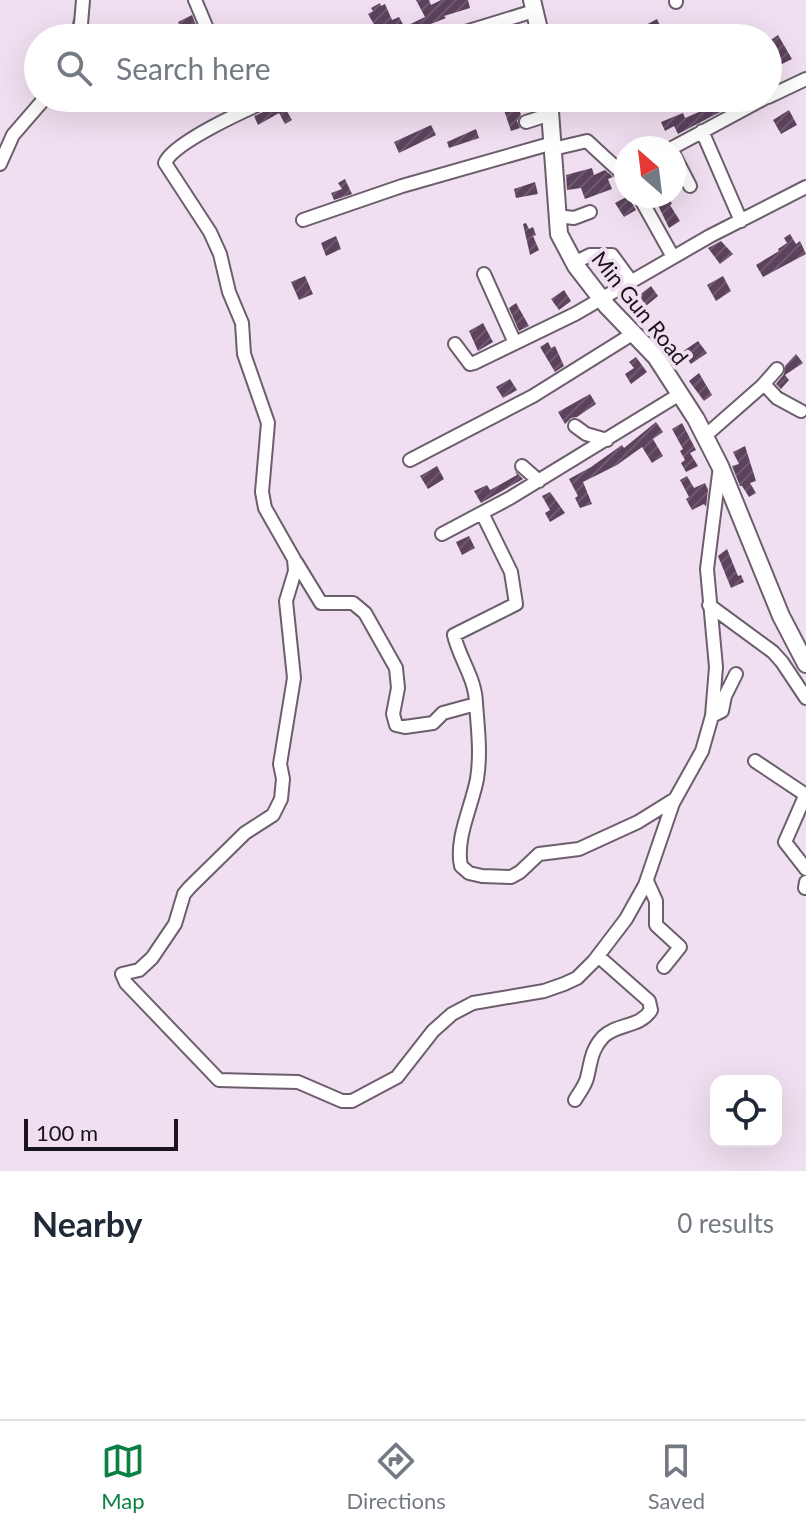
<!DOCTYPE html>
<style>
body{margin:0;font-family:Lato,sans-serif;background:#f6f6f7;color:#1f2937}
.controls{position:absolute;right:24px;bottom:24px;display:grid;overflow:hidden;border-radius:16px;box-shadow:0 8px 32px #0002}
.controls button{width:72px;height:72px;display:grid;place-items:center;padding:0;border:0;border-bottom:2px solid #e0e1e3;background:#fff;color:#1f2937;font:40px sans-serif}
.compass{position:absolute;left:614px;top:136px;width:72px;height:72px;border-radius:50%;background:#fff;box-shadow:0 8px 32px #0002;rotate:332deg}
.scale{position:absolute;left:24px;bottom:20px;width:154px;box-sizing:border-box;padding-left:8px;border:4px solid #191419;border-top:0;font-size:22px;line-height:28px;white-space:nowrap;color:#191419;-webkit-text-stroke:6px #f0dff0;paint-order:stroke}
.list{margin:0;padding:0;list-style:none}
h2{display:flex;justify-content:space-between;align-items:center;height:104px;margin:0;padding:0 32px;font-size:34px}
h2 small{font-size:26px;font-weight:400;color:#747a83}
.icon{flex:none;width:44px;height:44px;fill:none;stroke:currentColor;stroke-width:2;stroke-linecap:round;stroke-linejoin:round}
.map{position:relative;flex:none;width:806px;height:1171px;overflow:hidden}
.search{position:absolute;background:#fff;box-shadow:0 8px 32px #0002;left:24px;right:24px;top:24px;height:88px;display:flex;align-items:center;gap:20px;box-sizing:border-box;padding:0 28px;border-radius:44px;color:#747a83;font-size:30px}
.sheet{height:248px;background:#fff}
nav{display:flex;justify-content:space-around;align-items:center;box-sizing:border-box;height:112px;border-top:2px solid #e0e1e3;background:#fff;font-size:22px;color:#747a83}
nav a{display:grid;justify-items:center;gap:4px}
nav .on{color:#0b8043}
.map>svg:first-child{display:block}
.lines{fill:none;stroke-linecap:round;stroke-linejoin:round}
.stream{stroke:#937c94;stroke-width:3}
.building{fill:url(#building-hatch)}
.street-casing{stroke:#6c5e6d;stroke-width:16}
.secondary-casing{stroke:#6c5e6d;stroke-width:20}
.street{stroke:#fff;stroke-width:12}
.secondary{stroke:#fff;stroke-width:16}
.labels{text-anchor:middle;stroke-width:8;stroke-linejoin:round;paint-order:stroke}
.street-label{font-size:22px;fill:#191419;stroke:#f0dff0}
</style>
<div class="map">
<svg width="806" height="1171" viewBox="0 0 806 1171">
<defs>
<pattern id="building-hatch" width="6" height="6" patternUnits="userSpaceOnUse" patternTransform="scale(2)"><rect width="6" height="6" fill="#5c425d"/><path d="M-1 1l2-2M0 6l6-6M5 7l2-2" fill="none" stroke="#6f5a70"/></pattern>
</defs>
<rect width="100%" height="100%" fill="#f0dff0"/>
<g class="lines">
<!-- stream -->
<path class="stream" d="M69 38 76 15"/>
</g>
<!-- building -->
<path class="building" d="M416 0H429L431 5 441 0H468L470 8 444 16 446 18 421 28 423 32 412 38 410 33 401 36 398 30 425 17Z
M380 3 381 6 385 4 392 20 399 17 404 26 392 32 394 38H367L364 30 375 26 368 14 373 11 371 8Z
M192 15 199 33 186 38 178 22Z
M657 19 664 34 657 38H640L636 30Z
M778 35 792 59 780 65 768 42Z
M498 98H536V103L518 106 521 115 517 121 520 128 511 131 503 107 500 109 496 101Z
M731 98 734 103 726 109 678 134 674 126 665 131 661 122 683 113 685 118Z
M281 101 292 120 285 124 279 113 258 125 254 116 277 106Z
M789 110 797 125 781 134 773 120Z
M431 125 436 135 399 153 394 142Z
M476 129 479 138 449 148 447 142Z
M592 168 594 175 605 170 613 177 608 179 612 189 585 199 581 188 567 190 566 175Z
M345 179 352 194 334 200 331 193 342 189 338 183Z
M535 182 538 194 516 198 514 189Z
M628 196 636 210 624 217 615 203Z
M661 196H668L672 204 670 205 680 221 669 228 655 199Z
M526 223 529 229 533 227 536 235 533 236 539 250 530 255 523 224Z
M790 234 796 244 800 241 806 254 763 277 756 265 779 251 778 249 787 243 784 238Z
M336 236 341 249 326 256 321 243Z
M721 241 733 254 720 264 708 248Z
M305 276 313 294 299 300 291 282Z
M723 276 731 291 716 301 707 285Z
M651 286 658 296 646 306 638 296Z
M564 290 571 301 559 310 551 299Z
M516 303 529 326 519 331 509 308Z
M483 323 493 342 478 351 469 331Z
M698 341 707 353 691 364 682 352Z
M548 342 551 348 555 346 564 366 555 372 540 347Z
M796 354 803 363 785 375 789 380 781 389 776 384 784 374 785 366Z
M636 357 647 372 631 384 625 374 634 368 629 362Z
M699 373 712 395 704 401 689 381Z
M510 379 517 390 503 398 496 387Z
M590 394 596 404 577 417 571 418 565 424 558 412Z
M656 422 663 432 653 439 663 456 652 463 642 447 617 465 583 482 592 504 580 508 575 498 578 496 569 479 591 467 622 445 624 448Z
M682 423 696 450 690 453 698 466 686 472 681 463 685 460 680 451 683 449 672 429Z
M745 446 756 481 750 483 756 493 749 497 742 486H740L732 466 739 464 733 452Z
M437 466 444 479 428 489 420 476Z
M515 471 523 479 481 503 474 491 487 485 490 490 517 475Z
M687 476 694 488 705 483 708 490 706 507 704 504 692 510 686 499 689 497 680 480Z
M550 492 565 513 550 522 545 513 550 510 542 496Z
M469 536 475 548 462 555 456 542Z
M727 549 738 576 741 575 744 582 731 588 718 556Z"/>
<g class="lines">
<!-- street casing -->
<g class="street-casing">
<path id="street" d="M195 0 211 38
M676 2V0
M76 38 81 24 83 0
M446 38 534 11
M768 97 806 79
M273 98C250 108 173 142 165 163L210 232 220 254 229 292 242 323 244 354 268 423 262 492 265 508 294 559 295 571 286 601 294 678 280 764 283 779 281 799 273 815 245 833 190 887 184 894 175 924 152 958 139 970 122 974 126 983 219 1080 298 1082 342 1101H352L397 1077 433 1031 452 1014 473 1003 544 991 564 984 577 978 594 961 626 919 645 885 673 803 702 751 712 716 716 667 707 569 720 466
M550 102 582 99 613 103 627 98
M526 122 551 114
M702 131 741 221
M672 148 765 98
M553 149 587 141 626 177
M674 155 690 186
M0 164 13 135 45 98
M639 196 673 257
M556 216 574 218 590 212
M303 220 402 186 553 143
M574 263 590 255H612L631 281
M484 274 515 343
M455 344 470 364 474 363 575 314 710 236 806 187
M764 384 777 398 801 411
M575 426 586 434 607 440
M705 436 762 386 777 369
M410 460 533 396 634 333
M522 466 539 481
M442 534 510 498 680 394
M296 562 321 603H353L365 613 396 668 398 688 393 714 396 725 405 727 433 723 443 713 476 704C476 679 459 658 454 635L516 604 511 572 482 513
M709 605 773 652 782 662 806 698
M476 704C478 729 481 754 477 779 472 806 455 839 461 866L469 873 482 876 511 877 520 872 539 854 579 849 638 822 675 799
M712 716 722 711 725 696 736 674
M755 761 806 795
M806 794 785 842 806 869
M647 881 656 901V925L680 947 664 967
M805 888 806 882
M575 1100C579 1093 585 1086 587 1078 591 1062 591 1050 603 1037 617 1023 640 1028 651 1010L649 1001 598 956"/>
</g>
<!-- secondary casing -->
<g class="secondary-casing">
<path id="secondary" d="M532 0 541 38
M549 98 559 234 576 266 607 306 656 357 696 419 720 466 781 616 806 664"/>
</g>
<!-- street -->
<use href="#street" class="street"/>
<!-- secondary -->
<use href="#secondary" class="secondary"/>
</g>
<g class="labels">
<!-- street labels -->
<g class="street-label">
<text transform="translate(640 308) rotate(51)" y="8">Min Gun Road</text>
</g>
</g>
</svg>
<div class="controls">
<button><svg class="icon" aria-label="locate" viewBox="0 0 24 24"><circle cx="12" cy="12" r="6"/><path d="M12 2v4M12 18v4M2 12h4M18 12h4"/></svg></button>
</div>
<svg class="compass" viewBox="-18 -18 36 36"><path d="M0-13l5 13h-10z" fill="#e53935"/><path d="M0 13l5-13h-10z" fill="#747a83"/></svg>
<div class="scale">100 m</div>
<div class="search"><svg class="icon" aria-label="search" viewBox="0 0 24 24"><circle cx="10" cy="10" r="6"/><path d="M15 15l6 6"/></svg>Search here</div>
</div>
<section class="sheet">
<h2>Nearby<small>0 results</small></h2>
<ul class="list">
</ul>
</section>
<nav>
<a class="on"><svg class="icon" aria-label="map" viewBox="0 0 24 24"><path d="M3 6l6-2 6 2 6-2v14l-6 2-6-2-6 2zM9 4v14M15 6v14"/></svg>Map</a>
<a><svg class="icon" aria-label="directions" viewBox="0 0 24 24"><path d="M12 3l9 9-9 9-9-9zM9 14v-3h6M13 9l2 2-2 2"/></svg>Directions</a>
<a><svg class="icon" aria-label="saved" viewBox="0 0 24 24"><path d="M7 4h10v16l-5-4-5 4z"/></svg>Saved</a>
</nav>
